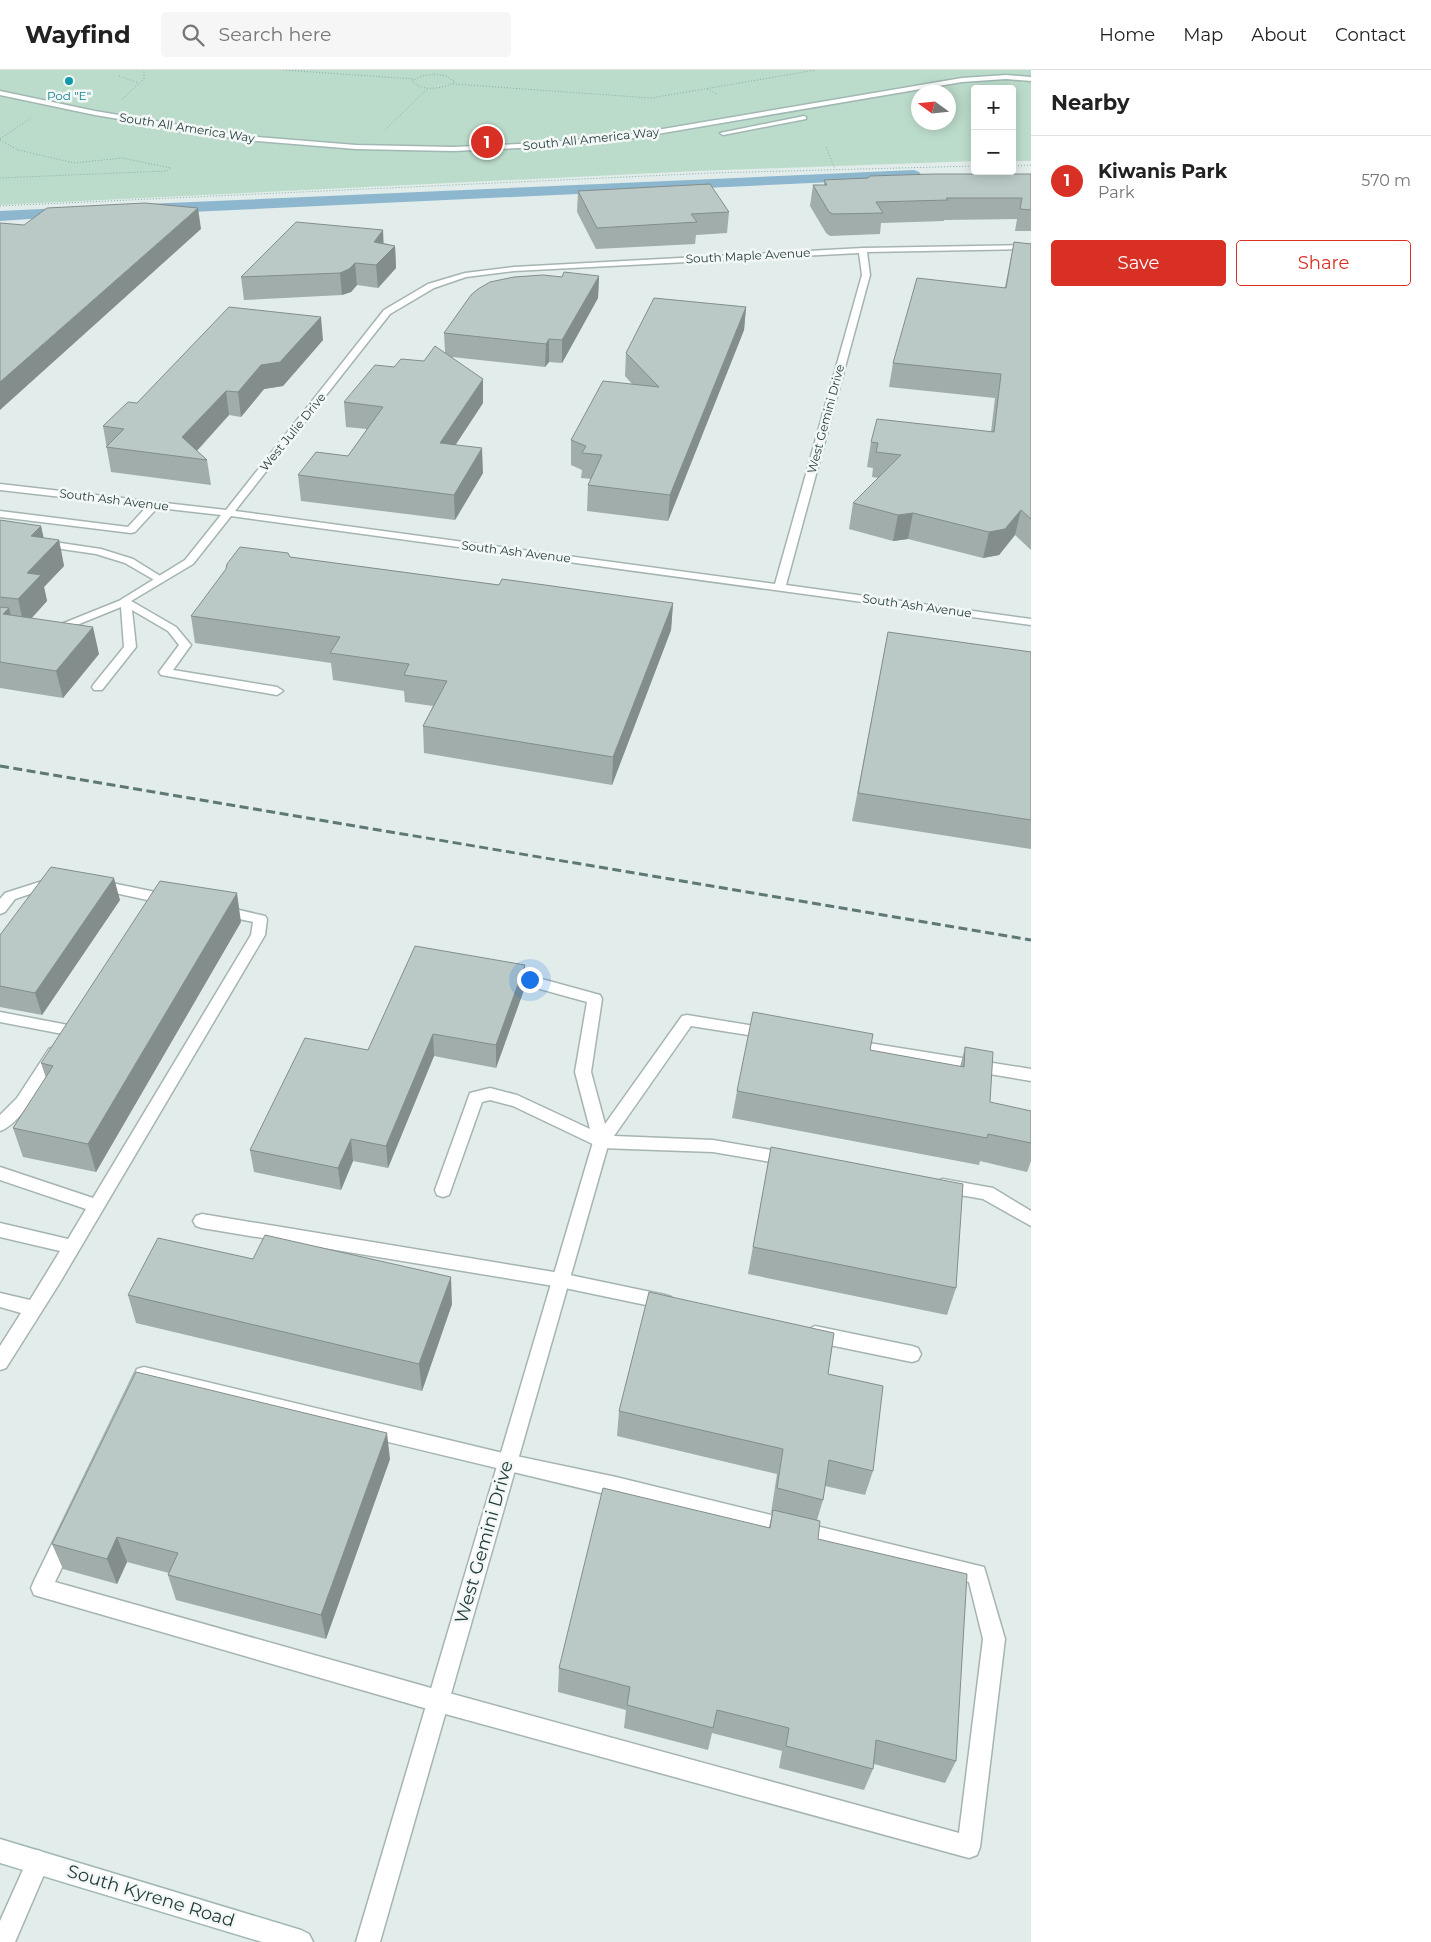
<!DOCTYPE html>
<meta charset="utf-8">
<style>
body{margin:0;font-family:Montserrat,sans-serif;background:#f6f6f6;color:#222}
.controls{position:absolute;right:15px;top:15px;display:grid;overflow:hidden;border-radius:5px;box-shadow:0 2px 12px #0003}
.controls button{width:45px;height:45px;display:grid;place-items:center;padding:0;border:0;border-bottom:1px solid #e0e0e0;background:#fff;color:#222;font:25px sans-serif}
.compass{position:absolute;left:911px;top:15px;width:45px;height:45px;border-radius:50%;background:#fff;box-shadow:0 2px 12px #0003;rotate:285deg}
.you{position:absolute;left:529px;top:909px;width:18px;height:18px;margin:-12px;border:4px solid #fff;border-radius:50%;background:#1a73e8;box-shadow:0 0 0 8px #1a73e833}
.badge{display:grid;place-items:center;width:32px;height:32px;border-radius:50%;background:#d93025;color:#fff;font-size:16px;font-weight:700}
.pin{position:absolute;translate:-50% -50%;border:2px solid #fff;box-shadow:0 1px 5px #0006}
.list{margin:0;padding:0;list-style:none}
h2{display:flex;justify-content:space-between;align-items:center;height:65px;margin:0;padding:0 20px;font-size:21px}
h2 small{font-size:16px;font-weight:400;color:#767676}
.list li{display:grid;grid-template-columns:32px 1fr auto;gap:15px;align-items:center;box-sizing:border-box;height:90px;padding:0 20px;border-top:1px solid #e0e0e0}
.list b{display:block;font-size:19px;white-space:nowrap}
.list p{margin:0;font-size:16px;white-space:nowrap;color:#767676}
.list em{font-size:16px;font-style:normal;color:#767676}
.actions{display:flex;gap:10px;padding:15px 20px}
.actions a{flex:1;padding:11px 0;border:1px solid #d93025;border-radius:5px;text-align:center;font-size:18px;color:#d93025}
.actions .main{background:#d93025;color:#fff}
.icon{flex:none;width:28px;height:28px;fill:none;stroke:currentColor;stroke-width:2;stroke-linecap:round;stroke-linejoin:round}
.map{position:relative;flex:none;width:1031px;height:1872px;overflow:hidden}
header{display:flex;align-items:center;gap:30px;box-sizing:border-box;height:70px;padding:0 25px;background:#fff;border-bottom:1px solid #e0e0e0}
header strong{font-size:24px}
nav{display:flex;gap:28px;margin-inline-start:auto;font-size:18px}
.search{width:350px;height:45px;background:#f6f6f6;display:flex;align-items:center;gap:12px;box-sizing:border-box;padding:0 18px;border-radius:5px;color:#767676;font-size:19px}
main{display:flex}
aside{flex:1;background:#fff}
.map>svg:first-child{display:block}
.green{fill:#bcdccb;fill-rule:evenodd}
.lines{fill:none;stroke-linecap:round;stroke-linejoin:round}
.canal{fill:#8db7ce;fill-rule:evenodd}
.lane-casing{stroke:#a5b4b2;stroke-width:3}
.street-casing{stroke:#a5b4b2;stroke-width:3}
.secondary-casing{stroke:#a1b7b4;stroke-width:3}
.path{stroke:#84aeaa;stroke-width:1;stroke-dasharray:1 2;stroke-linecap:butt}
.lane{fill:#fff;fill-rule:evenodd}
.street{fill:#fff;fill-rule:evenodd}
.secondary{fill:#fff;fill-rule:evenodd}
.rail{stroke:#5e7876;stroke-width:3;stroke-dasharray:9 4.5;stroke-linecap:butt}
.wall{fill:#a1adaa}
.shaded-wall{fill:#838d8b}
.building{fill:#bbc9c6;stroke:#838d8b}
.culture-dot{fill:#0f9aa8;stroke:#f3f8f7;stroke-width:2}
.labels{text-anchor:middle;stroke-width:5;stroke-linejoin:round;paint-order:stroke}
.far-culture-label{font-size:12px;fill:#0d838f;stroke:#f3f8f7}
.far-street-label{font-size:12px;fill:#233c3b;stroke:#f3f8f7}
.near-street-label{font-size:18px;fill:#233c3b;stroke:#f3f8f7}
</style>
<header>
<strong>Wayfind</strong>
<div class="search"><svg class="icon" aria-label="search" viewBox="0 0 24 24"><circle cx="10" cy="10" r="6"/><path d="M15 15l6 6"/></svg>Search here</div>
<nav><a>Home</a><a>Map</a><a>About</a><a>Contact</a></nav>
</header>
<main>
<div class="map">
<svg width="1031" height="1872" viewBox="0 0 1031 1872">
<rect width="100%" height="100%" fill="#e2ecea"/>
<!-- green -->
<path class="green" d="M0 0H1031V91H1012V19H975V91L697 101 0 135ZM918 22H948V52H918Z"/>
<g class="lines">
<!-- canal -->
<path class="canal" d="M914 100 919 102 922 105 919 108 146 144 140 142 138 139 140 136 146 134Z
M82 137 88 139 90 142 88 145 0 151V141Z"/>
<!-- lane casing -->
<g class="lane-casing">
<path id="lane" d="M154 432 158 433 159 435 158 437 135 462 131 463 0 447V441L128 457 150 433Z
M0 464 101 479 133 489 165 509 160 512 156 511 125 493 96 484 0 470Z
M126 528 176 557 191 575 173 600 277 617 283 621 277 625 161 605 159 602 179 575 168 561 132 540 136 577 102 620H94L92 617 94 614 124 577 121 537 57 563H49L47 561 49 559Z
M55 807 60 808 62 811 60 814 15 829 5 842 0 844V829L5 823Z
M97 810 170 825 175 827 177 830 175 833 170 835 92 818 90 815 92 812Z
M222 836 265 846 267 849 265 865 59 1214 6 1298 0 1300V1276L21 1243 0 1237V1223L30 1230 60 1181 0 1167V1153L68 1169 86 1139 0 1110V1097L93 1128 251 865 253 852 217 844 215 841 217 838Z
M505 899 600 925 602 929 591 1002 605 1054 682 946 687 945 773 959 776 963 773 967 768 968 691 956 614 1066 713 1070 789 1083 795 1084 797 1089 795 1094 789 1095 713 1082 601 1078 513 1036 490 1030 482 1032 449 1125 443 1127 437 1125 435 1120 470 1023 490 1018 517 1025 590 1059 575 1002 587 932 500 908 498 904 500 900Z
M0 942 68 955 73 956 76 960 73 964 68 965 0 952Z
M850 970 1031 999V1011L845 980 842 976 845 972Z
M54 977 59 979 62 983C50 1003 22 1054 0 1061V1045L17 1028 49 979Z
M943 1109 993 1118 1031 1141V1156L983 1129 937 1121 935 1116 937 1111Z
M202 1144 560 1203 665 1225 671 1227 674 1232 671 1237 665 1239 560 1217 202 1158 196 1156 193 1151 196 1146Z
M815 1256 912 1276 918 1278 921 1284 918 1290 912 1292 815 1272 809 1269 806 1264 809 1259Z
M144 1297 507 1384 616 1407 984 1497 1005 1569 980 1777 977 1785 969 1788 438 1642 34 1525 31 1518 34 1511 137 1299ZM149 1314C422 1381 696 1445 969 1512L983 1569 959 1763 438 1620 55 1512Z"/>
</g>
<!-- street casing -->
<g class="street-casing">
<path id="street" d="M1031 175V179L867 182 870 205 786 515 1031 549V555L231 446 193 494 126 534 122 533 120 531 122 529 185 490 221 445 0 420V414L226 440 384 240 428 214 465 203 514 197 863 178ZM859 183 862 205 775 514 235 441 390 244 434 218 466 207 514 201Z
M601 1066 607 1068 609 1072 380 1872H356L593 1072 595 1068Z
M38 1780 46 1784 50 1792 46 1800 15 1872H0V1851L30 1784Z"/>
</g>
<!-- secondary casing -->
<g class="secondary-casing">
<path id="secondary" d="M1006 5 1031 7V11L1006 9 962 12 622 70 541 77 453 81 356 79 245 70 95 45 0 25V21L95 41 245 66 356 75 453 77 541 73 622 66 962 8Z
M804 46 806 47V49L723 65 720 63Z
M0 1769 301 1860 309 1864 313 1872H262L0 1793Z"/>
</g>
<!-- path -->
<path class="path" d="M283 0 414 9
M434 4 446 6 455 12C444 19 421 22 412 11L422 6Z
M119 6 139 13
M453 14 651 28 816 0
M707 19 717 24
M122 29 144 9V0
M385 60 428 18
M0 69 32 47
M0 70 18 80 74 93 122 88 171 98 167 101 0 108
M826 77 835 99
M1012 96 1031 95
M0 136 711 103 975 96"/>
<!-- lane -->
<use href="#lane" class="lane"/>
<!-- street -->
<use href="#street" class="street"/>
<!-- secondary -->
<use href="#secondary" class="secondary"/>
<!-- rail -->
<path class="rail" d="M0 696 1031 870"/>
</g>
<!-- wall -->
<path class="wall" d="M1031 104V161H1015L1017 149 944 150V151L881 153 880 164 830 166 826 163 810 136 813 115H824V110Z
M578 121 729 142 727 163 696 165 695 174 596 179 577 142Z
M1014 172 1031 174V480L1015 465 999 485 983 488 908 469 893 471 849 459 853 433 879 408 872 407 873 398 867 397 871 372 991 362 995 328 889 317 893 293 1005 217Z
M384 173 395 176 396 198 378 218 357 215 351 222 342 225 244 230 241 207Z
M599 206 598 228 562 293 549 292 545 297 452 287 483 333 456 374 483 403 455 450 301 431 298 405 348 386 367 359 346 357 344 332 394 297 424 291 445 282 444 263 562 207Z
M746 237 744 260 668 451 587 441 588 415 591 409 581 408 582 400 571 395V370L632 314 625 306 626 283Z
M323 270 283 316 264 319 241 347 229 345 197 381 207 390 211 415 111 402 103 356 137 333Z
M0 450 41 456 43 468 59 470 64 496 44 517 47 531 32 548 99 584 63 628 0 618Z
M290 487 499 515 673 533 671 560 612 715 424 683 423 656 433 636 405 632 404 621 333 610 331 593 195 573 191 546Z
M888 562 1031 582V779L852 751Z
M120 830 42 945 0 937V865Z
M241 852 96 1102 23 1087 13 1058 46 1008 41 993Z
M525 895V917L496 998 434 986 388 1098 353 1091 341 1120 254 1102 250 1080 368 980Z
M965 977 990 1032 1031 1041V1091L1027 1102 980 1091 979 1095 732 1048 737 1021 870 980 960 997Z
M771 1077 956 1218 947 1245 748 1204Z
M253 1189 452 1234 422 1321 136 1253 128 1225Z
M828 1304 873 1401 865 1425 825 1416 823 1430 817 1450 818 1469 956 1691 945 1713 874 1694 873 1699 864 1720 779 1698 782 1681 712 1663 708 1680 624 1658 626 1640 558 1622 559 1598 769 1457 772 1443H771L777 1404 617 1366 619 1341Z
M390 1389 326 1569 176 1530 168 1505 169 1503 127 1492 117 1514 63 1499 52 1474Z"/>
<!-- shaded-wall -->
<path class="shaded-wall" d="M198 138 201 159 0 340V312Z
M383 160 384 182 374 172Z
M395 176 396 198 378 218 376 195Z
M355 193 357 215 351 222 342 225 340 203Z
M599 206 598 228 562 293V270Z
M746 237 744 260 668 451 670 425Z
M321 247 323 270 283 316 264 319 241 347 238 322 261 295Z
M549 269V292L545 297 546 274Z
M483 309V333L441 397 440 373Z
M226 321 229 345 190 388 182 367Z
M482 378 483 403 455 450 454 425Z
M1021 440 1015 465 999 485 983 488 989 462Z
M913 443 908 469 893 471 898 445Z
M41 456 47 482 59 470 64 496 44 517 47 531 24 556 18 529 27 503 31 466Z
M673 533 671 560 612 715 613 687Z
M9 538 16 565 3 544Z
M93 557 99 584 63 628 56 601Z
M114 808 120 830 42 945 35 923Z
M237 823 241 852 96 1102 88 1074Z
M525 895V917L496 998V975Z
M433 964 434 986 388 1098 386 1076Z
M351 1069 353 1091 341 1120 338 1098Z
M451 1207 452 1234 422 1321 419 1294Z
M387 1363 390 1389 326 1569 321 1545Z
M117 1467 127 1492 117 1514 107 1489Z"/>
<!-- building -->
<path class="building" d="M933 104H1031V140L1020 139 1022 128H946L948 130 876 132 883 143 833 144 829 142 813 115H827L824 110 868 108 870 106Z
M710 114 729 142 691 144 697 152 597 158 578 121Z
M145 133 198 138 0 312V153L24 155 47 138Z
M296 152 383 160 374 172 395 176 376 195 355 193 349 199 340 203 241 207Z
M1014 172 1031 174V449L1021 440 1005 459 989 462 913 443 898 445 853 433 901 385 876 382 878 373 871 372 877 349 994 362 1001 304 893 293 917 208 1006 218Z
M564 202 599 206 562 270 549 269 546 274 444 263 471 225 478 219 490 212 514 207 543 205 562 207Z
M654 228 746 237 670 425 588 415 602 385 582 383 586 376 571 370 603 311 659 317 626 283Z
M229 237 321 247 280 292 261 295 238 322 226 321 182 367 207 390 106 377 124 359 103 356 128 332 137 333Z
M435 276 483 309 440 373 482 378 454 425 298 405 316 382 348 386 383 337 344 332 375 295 394 297 401 289 424 291Z
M0 450 41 456 31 466 59 470 27 503 41 505 18 529 0 527Z
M240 477 288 483 290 487 499 515 502 509 673 533 613 687 423 656 447 611 404 605 409 594 330 583 340 567 191 546 226 499 227 494Z
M0 537 9 538 3 544 93 557 56 601 0 592Z
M888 562 1031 582V750L858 723Z
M51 797 114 808 35 923 0 916V865Z
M160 811 237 823 88 1074 13 1058 53 996 41 993Z
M415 876 525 895 496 975 433 964 386 1076 351 1069 338 1098 250 1080 305 968 368 980Z
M753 942 873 964 870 980 964 997 965 977 993 982 990 1032 1031 1041V1073L988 1064 987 1068 737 1021Z
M771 1077 963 1114 956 1218 753 1177Z
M265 1165 451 1207 419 1294 128 1225 158 1168 253 1189Z
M649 1222 834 1263 828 1304 883 1316 873 1401 829 1390 823 1430 777 1418 783 1379 619 1341Z
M136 1302 387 1363 321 1545 168 1505 178 1483 117 1467 107 1489 52 1474Z
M603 1418 770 1458 773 1440 820 1451 818 1469 967 1504 956 1691 876 1670 873 1699 786 1676 789 1658 717 1640 713 1658 627 1635 630 1617 559 1598Z"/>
<!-- markers -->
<circle class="culture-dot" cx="69" cy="11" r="5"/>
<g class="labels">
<!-- far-culture labels -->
<g class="far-culture-label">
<text x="69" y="30">Pod "E"</text>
</g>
<!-- far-street labels -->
<g class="far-street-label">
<text transform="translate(187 58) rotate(9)" y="4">South All America Way</text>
<text transform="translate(591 69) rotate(-6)" y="4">South All America Way</text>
<text transform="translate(748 186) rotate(-3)" y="4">South Maple Avenue</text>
<text transform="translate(826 349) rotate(-75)" y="4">West Gemini Drive</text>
<text transform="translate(293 362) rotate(-51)" y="4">West Julie Drive</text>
<text transform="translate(114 430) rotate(7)" y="4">South Ash Avenue</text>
<text transform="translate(516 482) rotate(7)" y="4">South Ash Avenue</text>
<text transform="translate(917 536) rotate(8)" y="4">South Ash Avenue</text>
</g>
<!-- near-street labels -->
<g class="near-street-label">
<text transform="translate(484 1472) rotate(-74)" y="6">West Gemini Drive</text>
<text transform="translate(151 1826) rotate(17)" y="6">South Kyrene Road</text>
</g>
</g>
</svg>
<div class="controls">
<button>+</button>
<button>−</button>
</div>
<svg class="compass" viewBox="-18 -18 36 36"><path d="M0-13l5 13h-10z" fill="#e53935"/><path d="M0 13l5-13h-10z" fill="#767676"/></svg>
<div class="you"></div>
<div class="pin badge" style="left:487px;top:72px">1</div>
</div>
<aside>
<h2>Nearby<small></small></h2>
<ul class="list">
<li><span class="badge">1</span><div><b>Kiwanis Park</b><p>Park</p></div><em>570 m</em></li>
</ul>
<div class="actions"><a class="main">Save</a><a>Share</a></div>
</aside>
</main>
